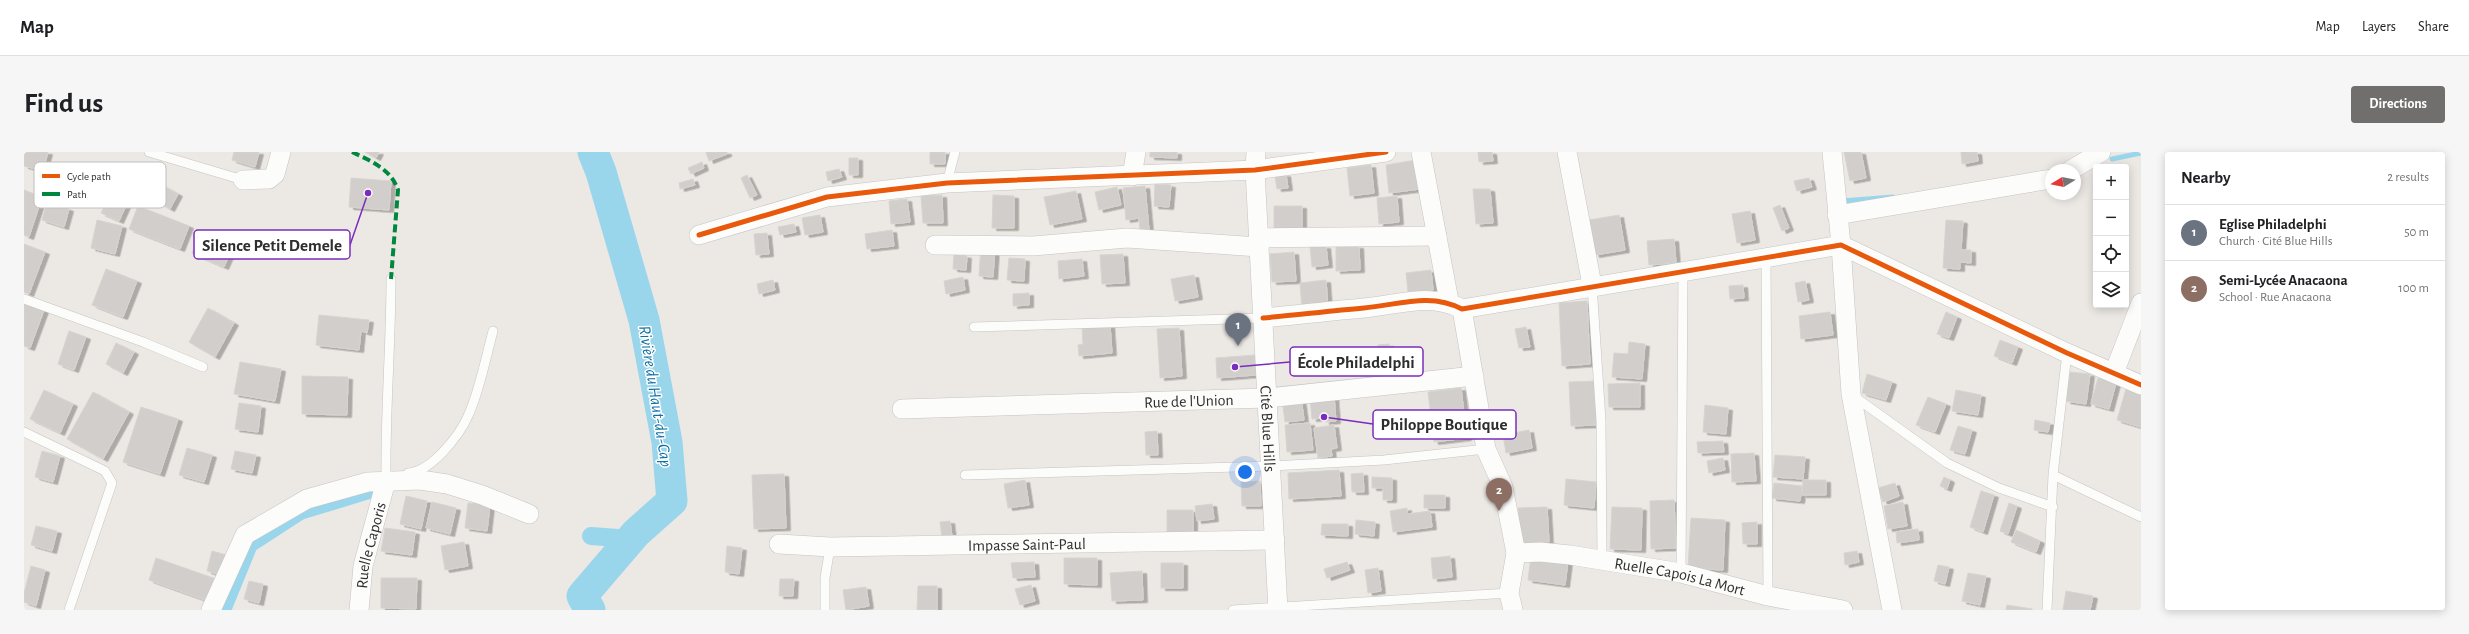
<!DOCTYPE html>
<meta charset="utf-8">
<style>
body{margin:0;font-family:"Alegreya Sans",sans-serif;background:#f6f6f6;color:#202124}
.controls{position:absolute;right:12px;top:12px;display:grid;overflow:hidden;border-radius:4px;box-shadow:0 2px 10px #0003}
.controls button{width:36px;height:36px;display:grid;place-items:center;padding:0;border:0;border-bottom:1px solid #e0e0e0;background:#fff;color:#202124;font:20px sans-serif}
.compass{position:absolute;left:2021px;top:12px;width:36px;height:36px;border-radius:50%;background:#fff;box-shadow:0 2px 10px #0003;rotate:260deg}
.you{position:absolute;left:1221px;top:320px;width:14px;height:14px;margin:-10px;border:3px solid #fff;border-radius:50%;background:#1a73e8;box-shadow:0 0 0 6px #1a73e833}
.badge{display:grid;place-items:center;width:26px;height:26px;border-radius:50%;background:#706f6e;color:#fff;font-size:13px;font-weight:700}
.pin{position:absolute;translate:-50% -33px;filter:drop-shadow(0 1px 2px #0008)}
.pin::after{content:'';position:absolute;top:21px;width:14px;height:12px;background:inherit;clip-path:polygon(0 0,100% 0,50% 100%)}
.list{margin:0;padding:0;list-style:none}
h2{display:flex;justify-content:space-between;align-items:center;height:52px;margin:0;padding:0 16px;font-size:17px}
h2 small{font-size:13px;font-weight:400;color:#757577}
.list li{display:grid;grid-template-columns:26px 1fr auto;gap:12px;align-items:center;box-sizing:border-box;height:56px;padding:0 16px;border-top:1px solid #e0e0e0}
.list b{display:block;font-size:15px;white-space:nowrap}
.list p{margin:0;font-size:13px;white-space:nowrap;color:#757577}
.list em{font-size:13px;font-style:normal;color:#757577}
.icon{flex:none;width:22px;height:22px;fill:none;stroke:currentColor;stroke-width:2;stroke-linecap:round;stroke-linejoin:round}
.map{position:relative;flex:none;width:2117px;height:458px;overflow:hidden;border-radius:4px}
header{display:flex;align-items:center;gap:24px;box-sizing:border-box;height:56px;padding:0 20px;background:#fff;border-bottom:1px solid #e0e0e0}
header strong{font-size:19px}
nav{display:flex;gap:22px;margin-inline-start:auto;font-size:14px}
.intro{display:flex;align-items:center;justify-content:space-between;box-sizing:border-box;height:96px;padding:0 24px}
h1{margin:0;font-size:28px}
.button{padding:10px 18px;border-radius:4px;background:#706f6e;color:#fff;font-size:14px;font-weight:700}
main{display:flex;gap:24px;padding:0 24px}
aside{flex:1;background:#fff;border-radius:4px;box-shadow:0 2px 10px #0003}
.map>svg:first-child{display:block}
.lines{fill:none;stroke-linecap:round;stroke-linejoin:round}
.stream{stroke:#99d6ec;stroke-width:5}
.canal{stroke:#99d6ec;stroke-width:18}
.river{stroke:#99d6ec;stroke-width:31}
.building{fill:#d1cecb;stroke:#d7d4d0;filter:url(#shadow)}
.lane-casing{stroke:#c5c4c5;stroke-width:10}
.street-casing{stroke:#c5c4c5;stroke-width:20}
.lane{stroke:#fcfcfb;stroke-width:9}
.street{stroke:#fcfcfb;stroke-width:19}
.quiet{stroke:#00873e;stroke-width:4;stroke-dasharray:8 4;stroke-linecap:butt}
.cycleway-casing{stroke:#fff;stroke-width:8}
.cycleway{stroke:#e8590c;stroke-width:5}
.labels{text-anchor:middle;stroke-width:3;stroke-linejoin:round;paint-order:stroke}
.street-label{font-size:16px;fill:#2e2e2e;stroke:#fff}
.water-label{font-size:17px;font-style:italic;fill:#0d6fa3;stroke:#fff}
.key{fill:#fff;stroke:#c0c0c0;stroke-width:1}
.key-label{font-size:11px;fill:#2e2e2e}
.leader{fill:none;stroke:#7b2cbf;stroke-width:1.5}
.callout-dot{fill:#7b2cbf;stroke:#fff;stroke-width:1.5}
.callout{fill:#fff;stroke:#7b2cbf;stroke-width:1.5}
.callout-label{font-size:17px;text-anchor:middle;font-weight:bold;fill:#2e2e2e}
</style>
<header>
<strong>Map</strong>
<nav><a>Map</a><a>Layers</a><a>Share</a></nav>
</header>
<div class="intro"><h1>Find us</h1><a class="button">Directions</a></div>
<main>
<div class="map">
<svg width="2117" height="458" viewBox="0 0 2117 458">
<defs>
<filter id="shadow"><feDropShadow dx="4.5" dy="2.5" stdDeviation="0" flood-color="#0004"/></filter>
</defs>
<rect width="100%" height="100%" fill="#ece8e4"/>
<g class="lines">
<!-- stream -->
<path class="stream" d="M2088 7 2117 1
M1818 49 1869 45"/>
<!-- canal -->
<path class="canal" d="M567 384 607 387
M198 458 225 392 276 359 345 338"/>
<!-- river -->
<path class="river" d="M566 458 558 444 612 381 648 349 643 290 620 168 577 20 569 0"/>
</g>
<!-- building -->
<path class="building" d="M0 0H24L19 19 0 14Z
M210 0H235L231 15 208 8Z
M341 0H355L352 6Z
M682 0H703V2L685 9Z
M906 0H921V12H906Z
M1126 0H1153V6L1126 5Z
M1454 0H1468L1469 9 1455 10Z
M1820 0H1837L1842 26 1826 29Z
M1937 0H1953L1954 9 1938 12Z
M825 6H834V23H825Z
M1392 8 1396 37 1365 41 1362 13Z
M678 10 680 16 667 22 664 16Z
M1347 13 1350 41 1326 44 1323 16Z
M815 17 818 25 804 29 802 20Z
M1262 22 1264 36 1253 37 1251 24Z
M723 23 733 43 726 46 717 26Z
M327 26 367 29 365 58 325 55Z
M1785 26 1788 35 1773 39 1770 29Z
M669 27 671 33 656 37 655 31Z
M134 31 154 42 146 57 126 46Z
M1131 32 1147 33 1145 55 1130 54Z
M1121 34 1125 78 1116 79 1115 66 1102 68 1099 36Z
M1093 35 1097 53 1075 58 1071 40Z
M1449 37H1466L1469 71 1452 72Z
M0 38 18 45 5 85 0 83Z
M1052 39 1058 67 1026 73 1020 45Z
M87 41 104 49 95 69 77 61Z
M918 43 919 71H899L897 44Z
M969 43 990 44V76H968Z
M1373 44 1375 70 1355 72 1353 46Z
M883 47 886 70 867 72 865 49Z
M23 50 45 57 40 75 18 68Z
M1756 53 1765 76 1758 79 1749 56Z
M114 54 165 74 156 97 105 77Z
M1250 54H1278V78L1250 79Z
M1726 59 1731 88 1713 91 1708 62Z
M796 63 799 80 781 83 778 66Z
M1595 63 1601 98 1571 103 1565 68Z
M73 68 98 74 91 102 67 96Z
M1922 68 1939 69 1937 98H1947V111L1936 110V117L1919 116Z
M770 72 772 80 756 83 754 75Z
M177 78 210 92 200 115 168 101Z
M868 78 870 94 843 97 841 82Z
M743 81 745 102 732 103 730 82Z
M1650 87 1652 111 1625 113 1623 89Z
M0 92 21 100 5 142 0 140Z
M957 93 971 95 969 125 955 124Z
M1302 94 1304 113 1288 115 1286 95Z
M1312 94H1335L1336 118 1312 119Z
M1270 100 1272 129 1248 130 1246 102Z
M930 102 943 104 942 118 929 117Z
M1099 102 1101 131 1078 132 1076 103Z
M985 106 1001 107 1000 129 983 128Z
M1058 107 1060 124 1035 127 1034 109Z
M82 117 113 129 99 165 68 153Z
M1407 118 1409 138 1384 140 1382 121Z
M1170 123 1174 145 1151 149 1147 127Z
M939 125 941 138 922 142 920 129Z
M749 128 751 138 735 142 733 132Z
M1302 128 1304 156 1278 159 1276 131Z
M1781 129 1785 148 1774 150 1771 131Z
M1719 133 1720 146 1706 147 1705 134Z
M1005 141V153L989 154V142Z
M1563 149 1566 212 1538 214 1535 151Z
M0 151 20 158 6 196 0 194Z
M184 156 210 171 191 205 165 190Z
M1806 160 1809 183 1777 187 1775 164Z
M1922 160 1933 165 1925 186 1913 182Z
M295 163 345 168 343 181 337 179 335 198 292 193Z
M1086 173 1088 201 1055 204 1054 193 1059 192 1058 175Z
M1502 175 1506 195 1495 196 1491 177Z
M1155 176 1158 224 1136 226 1133 177Z
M45 179 62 185 50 218 34 212Z
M1976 188 1994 195 1988 211 1970 204Z
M1605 190 1621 192 1618 227 1588 225 1590 201 1604 202Z
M92 191 110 200 99 221 82 212Z
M1365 192 1368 218 1357 220 1354 193Z
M1231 203 1232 223 1193 226 1192 206Z
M216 210 257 217 251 249 210 242Z
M2046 220 2066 222 2062 252 2042 249Z
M1843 222 1868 230 1862 248 1838 241Z
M278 224 324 225 323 263 278 262Z
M2074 226 2092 231 2085 257 2067 252Z
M1571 229 1573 273 1547 274 1545 230Z
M1616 231V255H1585L1584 232Z
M1437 236 1443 286 1410 290 1404 240Z
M2102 237 2117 241V275L2093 268Z
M20 238 49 252 36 281 6 267Z
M1932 238 1957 243 1954 263 1928 259Z
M69 240 105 260 79 307 43 287Z
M1310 244 1312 269 1301 270V266L1288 267 1286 247Z
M1277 245 1280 268 1261 270 1258 247Z
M1904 245 1922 252 1911 280 1892 273Z
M215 251 237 254 234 280 211 277Z
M1681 253 1704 256 1702 282 1679 280Z
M117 255 154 267 136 322 99 310Z
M2011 268 2026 271 2024 280 2010 278Z
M1286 271 1289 298 1263 300 1261 273Z
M1310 273 1313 296 1307 297 1308 304 1294 306 1290 276Z
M1934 274 1948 278 1941 302 1926 298Z
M1505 278 1508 296 1482 301 1479 283Z
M1133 279 1134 303H1122L1121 280Z
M1699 289 1700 300 1674 301 1673 290Z
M163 296 188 303 180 330 155 323Z
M18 299 36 304 29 330 11 325Z
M211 299 232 303 228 321 207 317Z
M1730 301 1732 329 1708 330 1707 302Z
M1751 303 1781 305 1779 327 1749 325Z
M1699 306 1701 318 1685 321 1683 309Z
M1315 318 1317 344 1265 347 1264 321Z
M1339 321 1340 340H1328L1327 322Z
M760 322 762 376 730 377 728 323Z
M1348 325 1368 326V348H1359V336H1348Z
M1920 325 1926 328 1923 337 1916 334Z
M1542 327 1572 330 1570 356 1540 353Z
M1001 328 1005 353 984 356 980 332Z
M1779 328H1802V343H1778Z
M1236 329 1237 354H1218L1217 330Z
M1750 331 1778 334 1776 349 1748 346Z
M1871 331 1875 344 1859 350 1854 336Z
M1957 339 1970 343 1959 380 1946 375Z
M1400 343H1421V356H1400Z
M382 344 403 349 397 377 376 372Z
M1650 348 1652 396 1627 397 1626 349Z
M408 350 432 356 426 382 402 376Z
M1879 350 1883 374 1864 377 1860 354Z
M444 351 466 353 463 379 441 376Z
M1985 351 1993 354 1984 382 1976 379Z
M1188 352 1190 367 1173 369 1171 354Z
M1523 355 1525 390 1496 391 1494 356Z
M1588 355 1618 356 1617 398 1586 397Z
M1383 356V362L1406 359 1408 375 1369 380 1366 359Z
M1143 358H1169V380H1143Z
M1667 366 1701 368 1699 418 1664 416Z
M1332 368 1351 370 1350 384 1331 382Z
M926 369 928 385 918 386 916 370Z
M1733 370V392H1719L1718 371Z
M1298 372H1324V384L1297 383Z
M12 374 33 379 28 399 7 393Z
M361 376 391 380 388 403 357 399Z
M1894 377 1895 388 1873 391 1872 380Z
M1992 378 2016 389 2012 400 1987 390Z
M440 390 444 414 421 418 417 394Z
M703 394 718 396 715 422 701 420Z
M188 399 206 404 201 424 183 419Z
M1833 399 1835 410 1821 413 1820 401Z
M1426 404 1428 425 1409 427 1407 406Z
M1507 404 1544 409 1541 433 1504 428Z
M132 406 192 427 184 449 125 428Z
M1040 406H1073V433L1040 432Z
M1010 410 1011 425 989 426 987 411Z
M1323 410 1326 418 1303 426 1300 417Z
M1137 411H1159V436H1137Z
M1914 413 1925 415 1921 432 1910 429Z
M7 414 21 418 12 454 0 450V441Z
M1354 416 1357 439 1344 441 1341 418Z
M1118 419 1119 448 1088 449 1086 421Z
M1944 421 1962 424 1956 453 1938 449Z
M357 426H393L392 457 357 456Z
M756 427H770L769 444H755Z
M225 429 239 432 235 451 220 447Z
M1007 433 1011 449 996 453 991 437Z
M894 434H913V458H893Z
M842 435 845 454 822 458 819 438Z
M2042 439 2069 444 2066 458H2039Z
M1983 453 2008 457V458H1982Z"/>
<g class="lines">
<!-- lane casing -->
<g class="lane-casing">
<path id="lane" d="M125 0 219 28
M923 31 931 0
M1742 105 1744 444
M1568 133 1577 269 1578 409
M0 147 119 190 179 215
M950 175 1239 166
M1828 243 1923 311 1975 336 2029 355
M0 280 81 319 88 331 45 458
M384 321C407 320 435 284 444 264 455 241 462 205 469 179
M941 323 1247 314 1360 308 1462 297
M2029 323 2117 365
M362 329C361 261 367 194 367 127
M1657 421 1659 119
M801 458V426L806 395
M1209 458 1485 441
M2023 458 2029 323 2043 201"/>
</g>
<!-- street casing -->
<g class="street-casing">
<g id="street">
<path id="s1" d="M1232 0 1231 18 1254 458"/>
<path d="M1397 0 1425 149"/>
<path d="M1543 0 1568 133"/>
<path d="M1808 0 1817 93 1827 242 1868 458"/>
<path d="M2047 18 2077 0"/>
<path d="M1108 24 1112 0"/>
<path d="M219 28 245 27 251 22 257 0"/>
<path d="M1813 63 2027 27"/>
<path d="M675 83 803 45 923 31 1231 18 1362 0"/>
<path d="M1234 86 1413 84"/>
<path d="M911 93 1009 94 1103 86 1235 95"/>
<path d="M1438 157 1462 297 1479 335 1492 401 1485 441 1489 458"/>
<path d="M1239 166C1272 163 1306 159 1340 156 1374 153 1406 140 1438 157L1817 93 2043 201 2117 233"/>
<path d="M2090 221 2117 151"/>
<path id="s2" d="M878 257 1243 246 1450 224"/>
<path id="s3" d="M755 392 806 395 1251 388"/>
<path id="s4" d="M1492 401 1516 400 1546 403 1657 421 1744 444 1819 458"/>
<path d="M187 458 221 383 283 347 344 330 396 328 423 332 458 343 505 362"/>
<path id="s5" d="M335 458 339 414 362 329"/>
</g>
</g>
<!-- lane -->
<use href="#lane" class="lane"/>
<!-- street -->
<use href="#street" class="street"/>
<!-- quiet -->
<path class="quiet" d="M328 0C347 9 367 17 374 38L367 127"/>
<!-- cycleway casing -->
<g class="cycleway-casing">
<path id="cycleway" d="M675 83 803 45 923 31 1231 18 1362 0
M1239 166C1272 163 1306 159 1340 156 1374 153 1406 140 1438 157L1817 93 2043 201 2117 233"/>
</g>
<!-- cycleway -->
<use href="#cycleway" class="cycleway"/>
</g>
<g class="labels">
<!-- street labels -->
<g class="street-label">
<text dy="6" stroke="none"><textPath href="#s2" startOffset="287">Rue de l'Union</textPath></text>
<text dy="6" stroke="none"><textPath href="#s1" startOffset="277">Cité Blue Hills</textPath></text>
<text dy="6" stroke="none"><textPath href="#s3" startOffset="248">Impasse Saint-Paul</textPath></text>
<text dy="6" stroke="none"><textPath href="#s5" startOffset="66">Ruelle Caporis</textPath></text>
<text dy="6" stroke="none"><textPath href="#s4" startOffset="166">Ruelle Capois La Mort</textPath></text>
</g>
<!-- water labels -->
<g class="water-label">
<text transform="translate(632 244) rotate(81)" y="6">Rivière du Haut-du-Cap</text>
</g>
</g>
<!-- legend -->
<rect x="10" y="10" width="132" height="46" rx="6" class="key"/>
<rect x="18" y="22" width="18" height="4" fill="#e8590c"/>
<rect x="18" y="40" width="18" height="4" fill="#00873e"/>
<g class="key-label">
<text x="43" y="28">Cycle path</text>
<text x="43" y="46">Path</text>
</g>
<!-- callouts -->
<path class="leader" d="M344 41L326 93M1211 215L1266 210M1300 265L1349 272"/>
<g class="callout-dot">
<circle cx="344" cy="41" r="4"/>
<circle cx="1211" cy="215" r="4"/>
<circle cx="1300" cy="265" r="4"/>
</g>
<g class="callout">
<rect x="170" y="78" width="156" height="29" rx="4"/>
<rect x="1266" y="195" width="133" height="29" rx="4"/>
<rect x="1349" y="258" width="143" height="29" rx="4"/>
</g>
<g class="callout-label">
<text x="248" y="99">Silence Petit Demele</text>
<text x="1332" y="216">École Philadelphi</text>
<text x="1420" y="278">Philoppe Boutique</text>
</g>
</svg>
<div class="controls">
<button>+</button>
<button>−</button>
<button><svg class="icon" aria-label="locate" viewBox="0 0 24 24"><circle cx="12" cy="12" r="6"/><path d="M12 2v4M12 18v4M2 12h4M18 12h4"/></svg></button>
<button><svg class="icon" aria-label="layers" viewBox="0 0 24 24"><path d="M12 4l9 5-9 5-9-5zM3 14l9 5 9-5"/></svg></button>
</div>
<svg class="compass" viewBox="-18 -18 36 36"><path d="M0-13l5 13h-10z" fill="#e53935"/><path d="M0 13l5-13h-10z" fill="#757577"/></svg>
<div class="you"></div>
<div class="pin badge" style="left:1214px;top:194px;background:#6b7280">1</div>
<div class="pin badge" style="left:1475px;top:359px;background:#8d6e63">2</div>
</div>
<aside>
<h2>Nearby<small>2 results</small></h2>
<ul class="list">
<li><span class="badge" style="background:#6b7280">1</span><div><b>Eglise Philadelphi</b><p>Church · Cité Blue Hills</p></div><em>50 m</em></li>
<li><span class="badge" style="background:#8d6e63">2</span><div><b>Semi-Lycée Anacaona</b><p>School · Rue Anacaona</p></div><em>100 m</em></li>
</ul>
</aside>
</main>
